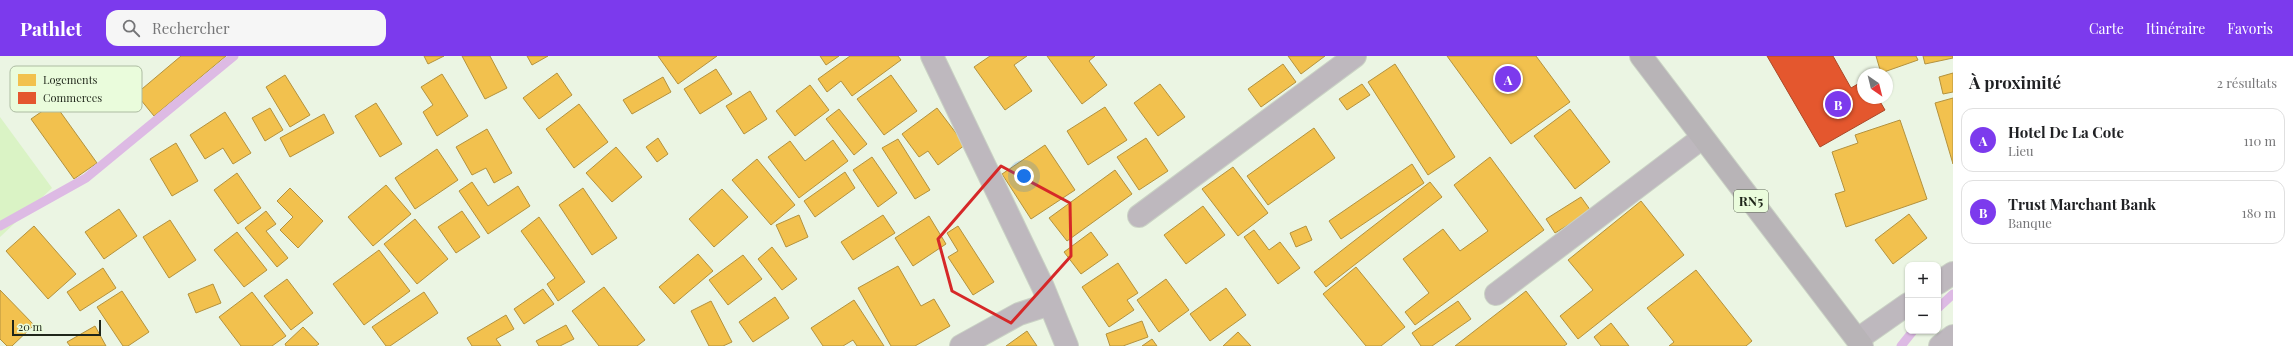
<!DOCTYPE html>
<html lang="fr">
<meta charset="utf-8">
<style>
body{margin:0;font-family:"Playfair Display",serif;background:#f6f6f6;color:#202124}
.controls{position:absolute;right:12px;bottom:12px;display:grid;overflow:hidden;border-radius:8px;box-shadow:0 1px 3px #0004}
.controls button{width:36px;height:36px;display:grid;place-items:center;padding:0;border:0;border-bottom:1px solid #e0e0e0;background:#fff;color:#202124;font:20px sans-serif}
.compass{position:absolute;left:1857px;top:12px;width:36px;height:36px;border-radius:50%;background:#fff;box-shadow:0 1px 3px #0004;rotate:145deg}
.scale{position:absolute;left:12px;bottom:10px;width:89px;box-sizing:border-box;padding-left:4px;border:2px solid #1f261a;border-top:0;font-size:11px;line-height:14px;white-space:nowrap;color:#1f261a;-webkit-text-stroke:3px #eafcdc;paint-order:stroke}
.you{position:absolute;left:1024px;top:120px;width:14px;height:14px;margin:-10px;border:3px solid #fff;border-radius:50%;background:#1a73e8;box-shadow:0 0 0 6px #1a73e833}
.badge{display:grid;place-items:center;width:26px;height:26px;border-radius:50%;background:#7c3aed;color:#fff;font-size:13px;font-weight:700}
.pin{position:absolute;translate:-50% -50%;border:2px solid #fff;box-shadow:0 1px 4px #0006}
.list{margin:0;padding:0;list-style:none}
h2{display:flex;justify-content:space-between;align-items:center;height:52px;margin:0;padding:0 16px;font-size:17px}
h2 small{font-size:13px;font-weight:400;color:#757577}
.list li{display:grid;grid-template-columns:26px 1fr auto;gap:12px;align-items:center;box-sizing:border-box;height:64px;margin:0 8px 8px;padding:0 8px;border:1px solid #e0e0e0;border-radius:12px}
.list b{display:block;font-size:15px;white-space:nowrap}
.list p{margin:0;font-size:13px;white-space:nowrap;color:#757577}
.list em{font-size:13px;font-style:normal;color:#757577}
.icon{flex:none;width:22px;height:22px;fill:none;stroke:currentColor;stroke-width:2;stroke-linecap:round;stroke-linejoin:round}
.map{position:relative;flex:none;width:1953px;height:290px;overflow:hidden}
header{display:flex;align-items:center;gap:24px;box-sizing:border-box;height:56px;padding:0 20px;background:#7c3aed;color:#fff}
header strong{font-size:19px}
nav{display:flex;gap:22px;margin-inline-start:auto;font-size:14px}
.search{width:280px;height:36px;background:#f6f6f6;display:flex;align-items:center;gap:10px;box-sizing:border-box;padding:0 14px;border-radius:12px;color:#757577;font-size:15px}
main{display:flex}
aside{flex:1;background:#fff}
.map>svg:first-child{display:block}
.green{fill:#daf3c5}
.homes{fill:#f2c14e;stroke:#b3923e}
.shops{fill:#e4572e;stroke:#a94828}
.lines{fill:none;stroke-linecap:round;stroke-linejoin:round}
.stream{stroke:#ddbae4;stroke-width:9}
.minor-casing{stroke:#cad2c5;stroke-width:24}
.highway-casing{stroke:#cad2c5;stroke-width:24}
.minor{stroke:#beb8be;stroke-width:22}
.highway{stroke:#b8b4b7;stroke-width:22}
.marked{fill:none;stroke:#d62828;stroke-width:3;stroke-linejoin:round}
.labels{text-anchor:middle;stroke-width:4;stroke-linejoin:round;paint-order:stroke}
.shield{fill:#eafcdc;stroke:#5c6654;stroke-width:1}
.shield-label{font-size:13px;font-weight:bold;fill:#1f261a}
.key{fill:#eafcdc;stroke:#adbca2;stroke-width:1}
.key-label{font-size:11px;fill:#1f261a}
</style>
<header>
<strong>Pathlet</strong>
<div class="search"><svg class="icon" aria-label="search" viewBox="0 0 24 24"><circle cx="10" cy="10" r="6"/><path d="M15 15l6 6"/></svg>Rechercher</div>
<nav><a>Carte</a><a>Itinéraire</a><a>Favoris</a></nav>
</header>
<main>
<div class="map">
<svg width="1953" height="290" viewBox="0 0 1953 290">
<rect width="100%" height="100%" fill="#ebf5e3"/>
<!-- green -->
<path class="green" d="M0 61 52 132 0 181Z"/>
<!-- homes -->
<path class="homes" d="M181 0H226L154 60 136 38Z
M424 0H444L428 8Z
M462 0H490L507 32 485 43Z
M527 0H548L532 9Z
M658 0H717L678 28Z
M820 0H839L826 9Z
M850 0H898L901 4 852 40 841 25 827 36 818 23Z
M990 0H1027L1014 9 1032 35 1005 54 974 11Z
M1047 0H1095L1089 5 1107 29 1082 48Z
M1288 0H1325L1301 18Z
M1447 0H1536L1570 46 1511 88Z
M1876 0H1916L1918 4 1881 17Z
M1923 0H1953V2L1925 8Z
M1283 8 1296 26 1261 51 1248 33Z
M1395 8 1455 101 1428 119 1368 26Z
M716 13 732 38 700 58 684 33Z
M557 17 572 39 539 63 523 42Z
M1953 17V36L1943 38 1939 21Z
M442 18 468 60 437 80 423 56 433 49 421 31Z
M285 19 310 59 290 71 266 31Z
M891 19 917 55 884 79 857 43Z
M663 21 671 36 632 58 623 44Z
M1160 28 1185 61 1158 80 1134 47Z
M1362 28 1370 39 1347 54 1339 43Z
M810 29 829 54 795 80 776 55Z
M750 35 767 63 744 78 726 50Z
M1953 42V108L1935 47Z
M54 47 97 107 74 123 31 63Z
M376 47 402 88 380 101 355 60Z
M579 48 608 86 574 112 546 73Z
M1105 51 1127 84 1088 109 1067 75Z
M270 52 283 74 265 85 252 62Z
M937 52 965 89 938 109 928 95 919 101 902 78Z
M839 53 867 88 854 99 826 63Z
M1570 53 1610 106 1575 133 1534 80Z
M225 56 251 97 233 108 223 92 205 103 190 79Z
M324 58 334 77 290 101 280 82Z
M1900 64 1927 143 1846 171 1835 138 1845 135 1832 96 1858 87 1855 79Z
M1314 72 1335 102 1268 149 1247 120Z
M487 73 512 117 494 127 486 112 472 119 456 91Z
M658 82 668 98 657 106 646 91Z
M1146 82 1168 115 1139 134 1117 101Z
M898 83 930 134 915 143 882 92Z
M833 84 848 105 799 142 768 101 790 85 805 105Z
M176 87 198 125 172 140 150 103Z
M1045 89 1075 134 1031 163 1002 118Z
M616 91 642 121 612 146 586 117Z
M437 93 458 124 415 153 395 122Z
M872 101 897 137 878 151 853 114Z
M1490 101 1544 174 1415 269 1405 256 1429 237 1403 203 1443 173 1460 195 1488 175 1454 129Z
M757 103 795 149 771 169 732 124Z
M1412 108 1424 127 1341 183 1329 165Z
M1233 111 1268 157 1238 180 1202 133Z
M1115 114 1132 138 1067 185 1049 162Z
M845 116 855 132 815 161 804 145Z
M237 117 261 152 238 168 214 134Z
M472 126 488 150 518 130 530 150 488 178 459 135Z
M1430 126 1442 141 1326 231 1314 216Z
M386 129 411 158 373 190 348 161Z
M290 132 323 165 298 192 280 174 293 161 277 145Z
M583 132 617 182 592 199 559 149Z
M722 133 748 161 714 191 689 163Z
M1581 141 1591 155 1555 177 1546 163Z
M1641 145 1684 199 1578 283 1560 260 1593 234 1568 204Z
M1203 150 1225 179 1186 208 1164 179Z
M119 153 137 180 104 203 85 176Z
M266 155 276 168 266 175 288 202 277 211 245 172Z
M462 155 480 181 456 197 438 171Z
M1909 158 1927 182 1893 208 1875 184Z
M799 159 808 181 786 191 776 169Z
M883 159 895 177 853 204 841 186Z
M929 160 946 188 913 210 895 182Z
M539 161 585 226 558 245 547 228 555 222 521 175Z
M415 163 448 203 417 228 384 188Z
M170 164 196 204 169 222 143 181Z
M34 170 76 218 48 243 6 195Z
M958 170 994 226 973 239 948 201 958 195 947 177Z
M1306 170 1312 184 1296 191 1290 177Z
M1254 174 1269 194 1280 186 1300 212 1278 228 1244 181Z
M237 176 267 214 244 231 214 194Z
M1091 176 1108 199 1081 218 1064 196Z
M772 191 797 223 782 234 758 203Z
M379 194 410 235 364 269 333 228Z
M698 198 713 215 674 248 659 231Z
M743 199 762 223 728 249 709 224Z
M1118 207 1138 237 1127 244 1134 254 1109 271 1082 231Z
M898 210 921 250 934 243 950 270 915 290H891L858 232Z
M1356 211 1405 271 1381 290H1366L1323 238Z
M103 212 116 232 80 255 67 236Z
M1696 214 1752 285 1746 290H1669L1674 286 1647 252Z
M287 223 313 257 291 274 264 240Z
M1166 223 1189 254 1159 276 1137 244Z
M213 228 221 247 196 257 188 238Z
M604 231 645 284 637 290H599L572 255Z
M1226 232 1246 259 1210 285 1190 258Z
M543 233 554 248 524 268 514 253Z
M0 234 34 269 12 290H7L0 283Z
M122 235 149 276 128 290H123L97 251Z
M1526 235 1567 288 1564 290H1455Z
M252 236 286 280 272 290H241L219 261Z
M424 236 438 257 390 290H386L372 271Z
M775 241 789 262 753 286 739 266Z
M854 244 884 290H857L853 284 843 290H823L811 272Z
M711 245 732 286 723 290H709L691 255Z
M1458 245 1471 263 1432 290H1421L1412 277Z
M506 259 514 273 496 283 501 290H472L467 282Z
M1142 265 1148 281 1123 290H1110L1106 278Z
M1611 267 1629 290H1601L1594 281Z
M566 269 574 283 560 290H539L536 285Z
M95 270 106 290H70L67 286Z
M303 271 319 288 316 290H286L285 288Z
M1027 275 1037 290H1006Z
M1238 276 1251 290H1223Z
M1152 283 1157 290H1142Z"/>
<!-- shops -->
<path class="shops" d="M1767 0H1833L1851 32 1863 25V42H1878L1885 54 1820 91Z"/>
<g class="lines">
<!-- stream -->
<path class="stream" d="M0 170 86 122 234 0
M1938 252 1953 238
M1901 290 1913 275"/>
<!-- minor casing -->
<g class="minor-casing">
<path id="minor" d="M932 0 1043 231 1067 290
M1139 160 1355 0
M1938 227 1953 217
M1496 238 1702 82
M1858 283 1908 248
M961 290 1019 258 1050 248
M1940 290 1953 280"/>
</g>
<!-- highway casing -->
<g class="highway-casing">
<path id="highway" d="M1641 0 1862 290"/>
</g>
<!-- minor -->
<use href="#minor" class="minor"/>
<!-- highway -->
<use href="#highway" class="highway"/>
</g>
<!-- marked area -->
<path class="marked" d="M1001 110 1070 147 1071 200 1011 267 952 235 938 183Z"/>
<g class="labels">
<!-- shield labels -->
<rect class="shield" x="1734" y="134" width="34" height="22" rx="3"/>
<g class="shield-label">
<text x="1751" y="150">RN5</text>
</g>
</g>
<!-- legend -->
<rect x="10" y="10" width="132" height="46" rx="6" class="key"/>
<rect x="18" y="18" width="18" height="12" fill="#f2c14e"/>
<rect x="18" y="36" width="18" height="12" fill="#e4572e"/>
<g class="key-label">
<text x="43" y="28">Logements</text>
<text x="43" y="46">Commerces</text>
</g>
</svg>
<div class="controls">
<button>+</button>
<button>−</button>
</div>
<svg class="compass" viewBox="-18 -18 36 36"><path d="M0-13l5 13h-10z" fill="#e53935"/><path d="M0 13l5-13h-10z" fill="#757577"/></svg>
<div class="scale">20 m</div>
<div class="you"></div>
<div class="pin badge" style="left:1508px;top:23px">A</div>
<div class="pin badge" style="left:1838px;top:48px">B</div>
</div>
<aside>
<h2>À proximité<small>2 résultats</small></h2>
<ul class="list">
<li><span class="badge">A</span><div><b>Hotel De La Cote</b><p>Lieu</p></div><em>110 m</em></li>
<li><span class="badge">B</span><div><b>Trust Marchant Bank</b><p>Banque</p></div><em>180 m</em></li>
</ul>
</aside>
</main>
